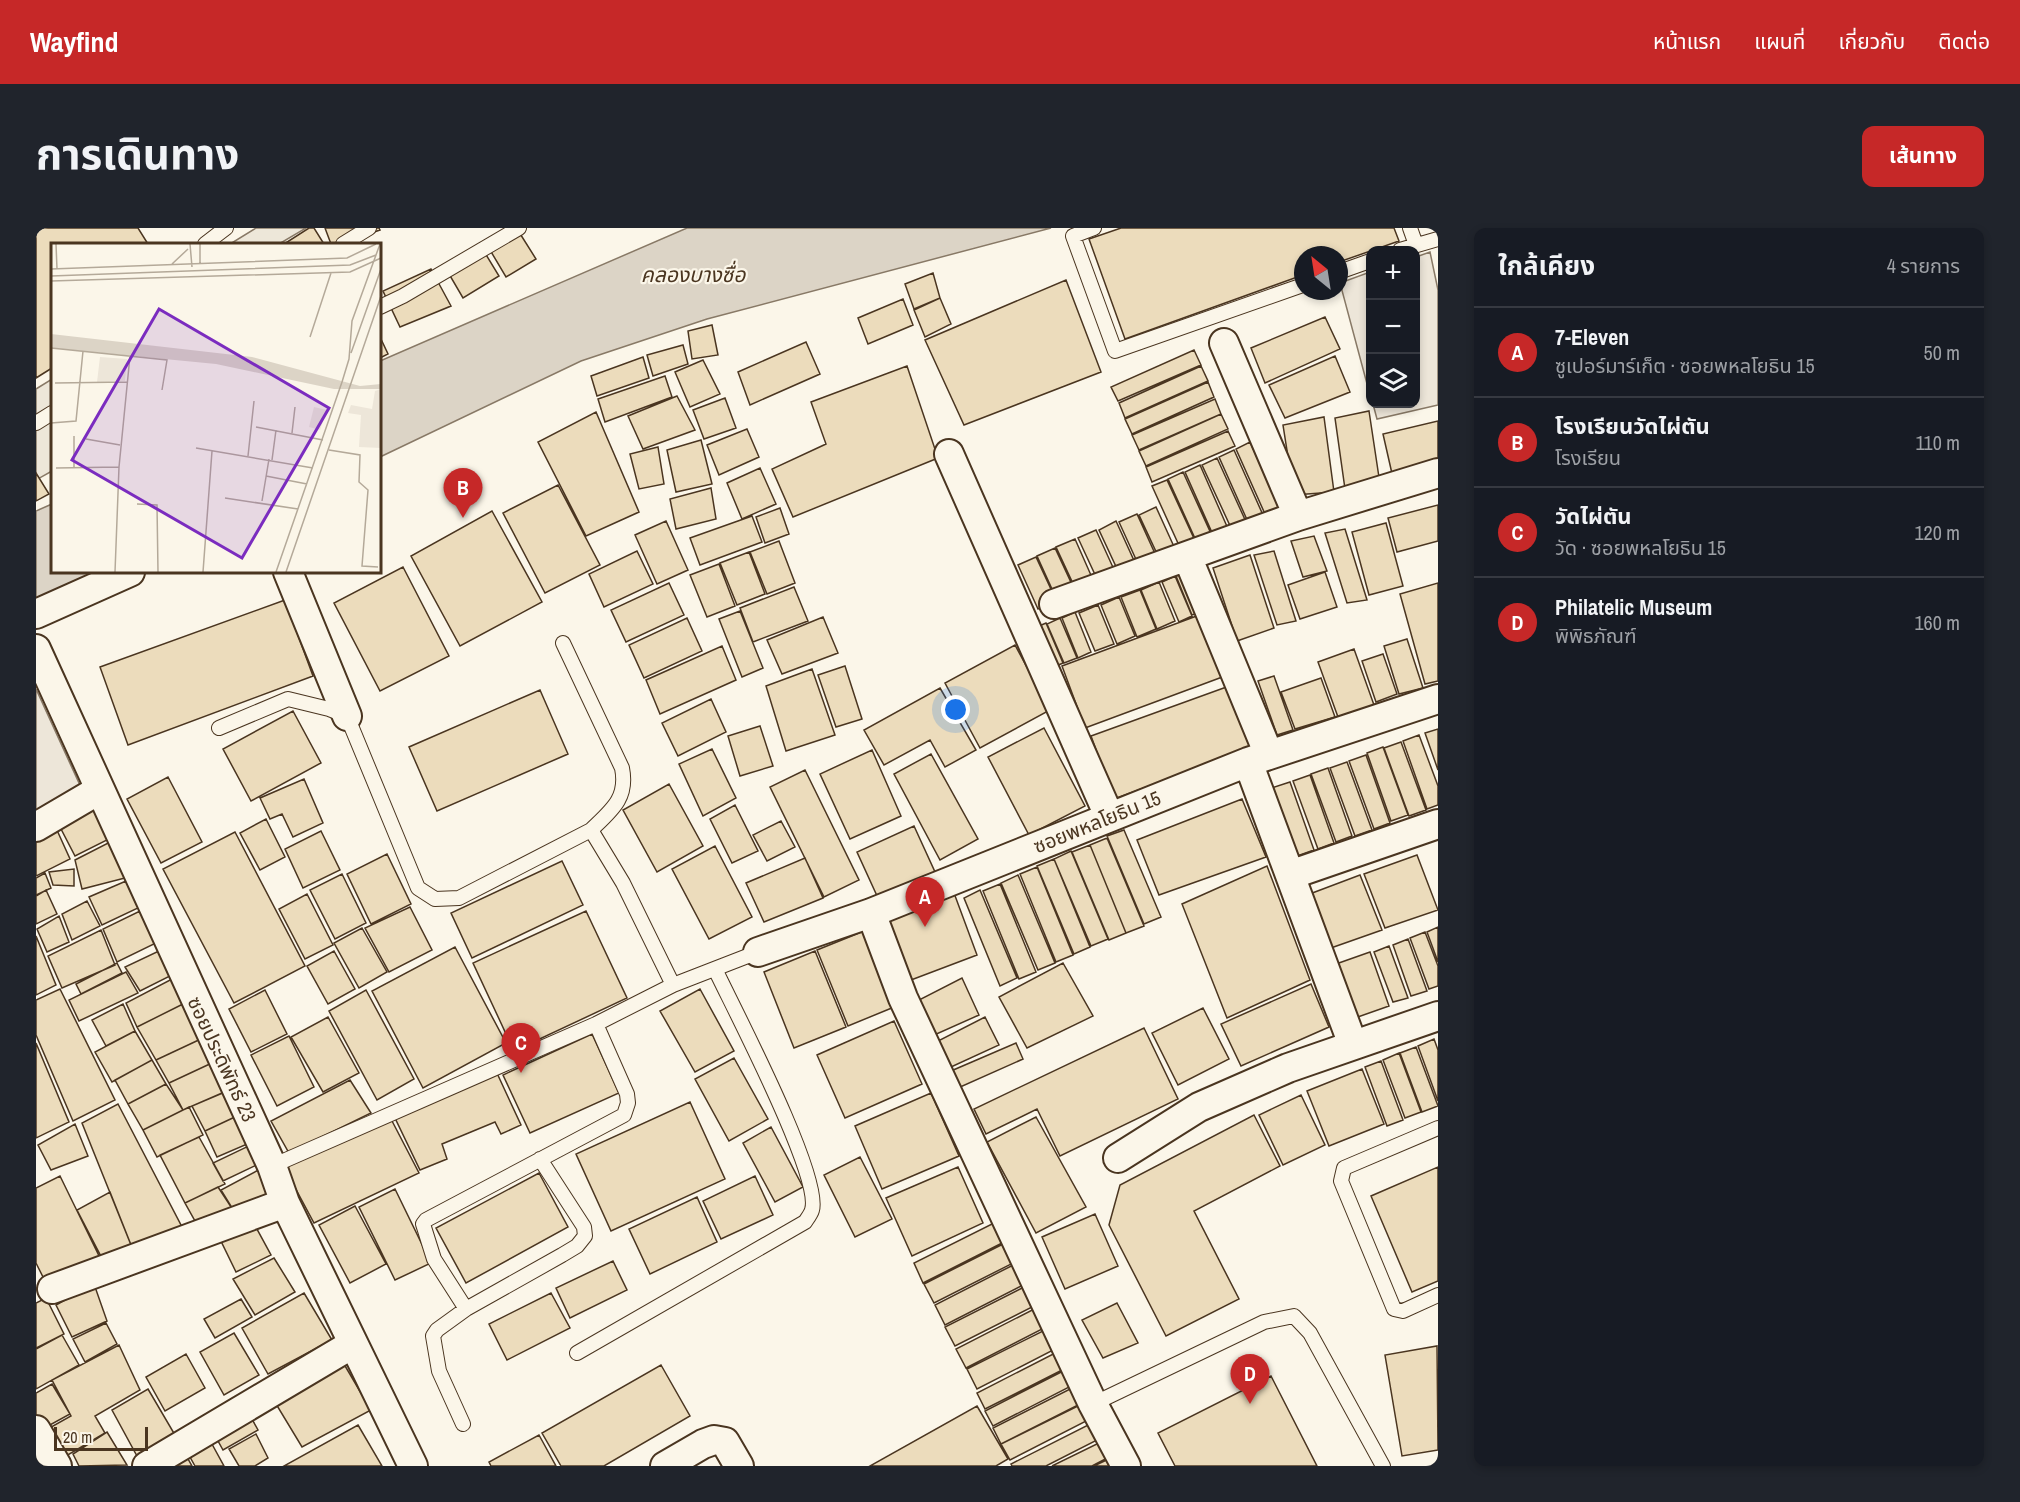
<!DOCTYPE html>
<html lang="th">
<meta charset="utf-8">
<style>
body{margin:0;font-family:"Archivo Narrow","Noto Sans Thai",sans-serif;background:#20242c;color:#f1f3f6}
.controls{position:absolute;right:18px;top:18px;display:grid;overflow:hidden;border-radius:12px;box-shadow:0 3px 9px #0003}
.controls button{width:54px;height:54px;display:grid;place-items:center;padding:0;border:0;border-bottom:2px solid #363941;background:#171b24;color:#f1f3f6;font:30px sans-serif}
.compass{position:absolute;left:1258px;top:18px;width:54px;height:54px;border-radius:50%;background:#171b24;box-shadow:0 3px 9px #0003;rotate:330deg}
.scale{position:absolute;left:18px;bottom:15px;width:94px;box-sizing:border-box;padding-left:6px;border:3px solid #4a3520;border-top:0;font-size:16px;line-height:21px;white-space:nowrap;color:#4a3520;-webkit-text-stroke:4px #fbf6e9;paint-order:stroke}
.you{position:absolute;left:920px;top:482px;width:21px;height:21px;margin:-15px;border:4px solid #fff;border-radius:50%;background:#1a73e8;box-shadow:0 0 0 9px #1a73e833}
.badge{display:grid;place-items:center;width:39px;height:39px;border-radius:50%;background:#c62828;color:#fff;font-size:20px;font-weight:700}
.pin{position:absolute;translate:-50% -50px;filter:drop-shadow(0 2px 3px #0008)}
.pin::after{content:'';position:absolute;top:32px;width:21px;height:18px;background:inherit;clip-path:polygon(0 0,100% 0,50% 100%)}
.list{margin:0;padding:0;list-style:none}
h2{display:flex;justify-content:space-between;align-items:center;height:78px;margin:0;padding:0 24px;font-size:26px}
h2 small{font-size:20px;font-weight:400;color:#9ea1a6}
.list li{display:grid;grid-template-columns:39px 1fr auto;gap:18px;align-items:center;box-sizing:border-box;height:90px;padding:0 24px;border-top:2px solid #363941}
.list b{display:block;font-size:22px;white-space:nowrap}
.list p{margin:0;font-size:20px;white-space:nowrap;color:#9ea1a6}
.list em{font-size:20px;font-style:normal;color:#9ea1a6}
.icon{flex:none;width:33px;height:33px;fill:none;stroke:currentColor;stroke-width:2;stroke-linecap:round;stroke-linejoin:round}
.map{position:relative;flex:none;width:1402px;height:1238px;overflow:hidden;border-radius:12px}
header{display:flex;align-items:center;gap:36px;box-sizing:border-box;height:84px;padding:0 30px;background:#c62828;color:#fff}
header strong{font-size:28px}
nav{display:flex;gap:33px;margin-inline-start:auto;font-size:21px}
.intro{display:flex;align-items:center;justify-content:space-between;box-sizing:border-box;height:144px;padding:0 36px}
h1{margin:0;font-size:42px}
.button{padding:15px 27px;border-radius:12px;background:#c62828;color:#fff;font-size:21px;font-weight:700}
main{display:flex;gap:36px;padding:0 36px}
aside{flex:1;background:#171b24;border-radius:12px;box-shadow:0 3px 9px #0003}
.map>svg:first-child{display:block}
.green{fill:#ede6d9;stroke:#887966;stroke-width:1.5}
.parking{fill:#ede7d9;stroke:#887966;stroke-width:1.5}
.water{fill:#dcd4c6;stroke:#887966;stroke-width:1.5}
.building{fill:#ecdcbc;stroke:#4a3520;stroke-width:1.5}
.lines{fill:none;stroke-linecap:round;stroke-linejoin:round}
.lane-casing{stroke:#4a3520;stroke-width:16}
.street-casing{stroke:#4a3520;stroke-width:32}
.lane{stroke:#fbf6e9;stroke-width:14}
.street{stroke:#fbf6e9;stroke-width:28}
.labels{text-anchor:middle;stroke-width:4.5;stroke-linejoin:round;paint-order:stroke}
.street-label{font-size:20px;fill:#4a3520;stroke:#fbf6e9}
.water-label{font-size:21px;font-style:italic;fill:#4a3520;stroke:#fbf6e9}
.inset-road{fill:none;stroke:#b4a999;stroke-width:1.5}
.view{fill:#7b2cbf;fill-opacity:0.15;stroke:#7b2cbf;stroke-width:3}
.inset-edge{fill:none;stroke:#4a3520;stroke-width:3}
</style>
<header>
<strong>Wayfind</strong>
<nav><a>หน้าแรก</a><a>แผนที่</a><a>เกี่ยวกับ</a><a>ติดต่อ</a></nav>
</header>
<div class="intro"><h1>การเดินทาง</h1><a class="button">เส้นทาง</a></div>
<main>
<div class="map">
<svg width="1402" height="1238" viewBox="0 0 1402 1238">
<rect width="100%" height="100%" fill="#fbf6e9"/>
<!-- green -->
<path class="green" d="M1394 24 1402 62V177L1341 191 1337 176H1380V29Z
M1334 44V167L1304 55Z
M0 461 48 566 0 595Z"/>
<!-- parking -->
<path class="parking" d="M220 0H270L243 16H194Z
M16 151V243L0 252V161Z"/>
<!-- water -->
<path class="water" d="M651 0H1015L671 91 545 133 344 229V133Z
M16 276V344H96L0 388V283Z"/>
<!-- building -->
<path class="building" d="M0 0H102L112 16H16V140L0 150Z
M273 0H278L288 16H248Z
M289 0H343L344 2 303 16H295Z
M1085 0H1358L1363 13 1303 34V27H1267V47L1089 111 1053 11Z
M483 4 500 31 470 49 454 22Z
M449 25 463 48 427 70 413 46Z
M395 41 415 78 364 99 347 63Z
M897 45 904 70 878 81 869 56Z
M1030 52 1065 144 928 197 889 112Z
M904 70 915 96 889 109 878 82Z
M867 71 877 97 832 116 822 90Z
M1289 89 1304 121 1229 155 1215 120Z
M676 97 682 127 656 131 652 103Z
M344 109 352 126 344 130Z
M770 114 784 146 714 177 702 144Z
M647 117 652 136 617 148 611 127Z
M1158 122 1165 137 1082 173 1075 159Z
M1299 128 1314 164 1249 190 1233 157Z
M607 129 613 150 561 168 555 148Z
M667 132 684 166 654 179 639 144Z
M871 138 902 230 757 289 736 241 790 216 775 174Z
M1165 138 1172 153 1089 190 1083 175Z
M629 148 636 169 569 194 562 171Z
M1172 154 1178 169 1096 206 1089 191Z
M641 168 659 202 607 221 592 188Z
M689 170 700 200 668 211 657 182Z
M1179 171 1185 186 1103 222 1096 207Z
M1333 183 1344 256 1309 261 1299 190Z
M560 184 603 284 550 308 502 214Z
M1185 186 1192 201 1110 238 1103 223Z
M1288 189 1298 264 1258 267 1247 197Z
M1402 193V240L1357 250 1347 206Z
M711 201 723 229 683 247 671 217Z
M1192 203 1199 218 1116 254 1110 239Z
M665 212 676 256 640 264 631 222Z
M1214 214 1244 280 1229 286 1200 221Z
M622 219 628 256 603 261 594 226Z
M1198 222 1227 287 1212 294 1183 229Z
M1181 230 1211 296 1196 302 1166 237Z
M1164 237 1193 303 1178 309 1149 244Z
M724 240 740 276 706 291 691 255Z
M1147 244 1177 310 1162 317 1132 251Z
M0 245 13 266 0 273Z
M1131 252 1161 317 1146 324 1116 258Z
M522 257 564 337 509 365 467 285Z
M675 260 680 291 640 301 634 271Z
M1402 277V313L1361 324 1352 290Z
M1120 279 1140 323 1123 330 1103 287Z
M744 280 753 306 729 315 720 289Z
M456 283 506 374 424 418 375 328Z
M1101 286 1121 330 1103 338 1083 294Z
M716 288 726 314 664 337 654 310Z
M630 293 652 342 621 356 599 307Z
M1080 293 1100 337 1083 345 1063 302Z
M1350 295 1367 358 1333 367 1316 304Z
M1309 301 1331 372 1311 375 1289 305Z
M1060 302 1080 346 1062 353 1042 310Z
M1278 308 1291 343 1267 349 1255 313Z
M1039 311 1058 354 1040 362 1020 319Z
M743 313 759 355 731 366 714 324Z
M1019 320 1039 363 1021 372 1001 328Z
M601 323 617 356 568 379 553 346Z
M1238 323 1260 393 1241 397 1218 327Z
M713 324 729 366 701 377 684 335Z
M1214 327 1238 400 1201 413 1177 340Z
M1000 329 1020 372 1002 381 982 337Z
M683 336 699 378 671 389 654 347Z
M367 339 413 428 344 463 298 375Z
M1153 342 1170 382 1156 387 1140 348Z
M1289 344 1301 379 1264 391 1252 357Z
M1139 348 1156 388 1143 394 1126 354Z
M1123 354 1139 393 1121 401 1105 362Z
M633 355 648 387 590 414 575 382Z
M1402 355V453L1389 456 1364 366Z
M758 359 772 393 717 414 704 380Z
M1104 362 1120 401 1101 409 1085 369Z
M1083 369 1099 408 1081 416 1065 377Z
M249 372 277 448 92 517 64 439Z
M1062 377 1078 416 1059 423 1043 385Z
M704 383 727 440 706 449 683 391Z
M1039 384 1055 424 1042 430 1026 390Z
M1166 386 1189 448 1049 500 1026 438Z
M787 389 802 425 746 446 731 412Z
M651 390 666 423 608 450 593 417Z
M1024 390 1041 430 1028 435 1011 396Z
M1010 395 1027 435 1011 442 994 402Z
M1371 411 1387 460 1363 466 1348 418Z
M979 417 1014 482 944 520 909 455Z
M686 418 700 452 624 486 610 452Z
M1318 421 1338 477 1302 489 1282 434Z
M1347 426 1361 466 1340 474 1326 433Z
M809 438 826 491 800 499 782 447Z
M776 441 799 507 750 523 730 458Z
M1238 448 1257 502 1241 507 1222 453Z
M1285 450 1299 489 1259 501 1245 464Z
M1196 457 1219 519 1078 571 1055 508Z
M904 460 940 522 909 539 894 512 848 537 828 502Z
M504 462 532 526 401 583 373 519Z
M675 471 690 504 642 528 626 495Z
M257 483 285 535 215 573 187 521Z
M724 498 737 538 704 548 692 508Z
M1008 500 1049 578 993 607 952 529Z
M1402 501V542L1389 505Z
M1383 507 1402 558V577L1391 581 1367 513Z
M1365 514 1390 582 1373 588 1348 520Z
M1347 519 1372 587 1355 593 1331 525Z
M676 521 700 570 667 588 643 536Z
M836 522 865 588 814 611 784 546Z
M895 526 942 611 904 632 858 546Z
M1330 527 1354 595 1338 601 1313 533Z
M1311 534 1336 602 1319 608 1294 540Z
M1292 540 1316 608 1300 614 1275 546Z
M769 542 823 652 788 669 734 559Z
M1274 547 1298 615 1282 621 1257 553Z
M132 549 166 614 125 635 91 571Z
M268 551 287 595 257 609 246 586 234 591 224 570Z
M1254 554 1278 622 1250 632 1226 563Z
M633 556 667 618 621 644 587 582Z
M1206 571 1230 629 1123 667 1101 612Z
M65 575 77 609 39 628 24 599Z
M699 577 722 623 696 635 674 591Z
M230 591 249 629 224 642 204 605Z
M745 593 759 619 731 633 717 607Z
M878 598 899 644 842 670 821 624Z
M20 600 34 631 0 648V612Z
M1088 602 1125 689 1108 696 1071 608Z
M285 603 304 642 267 660 249 621Z
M199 604 269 738 198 775 127 641Z
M1071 610 1108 698 1090 705 1054 617Z
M76 613 89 650 46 661 39 632Z
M1054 617 1090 705 1073 712 1036 624Z
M679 618 716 689 673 711 636 641Z
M1035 623 1072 711 1055 718 1018 631Z
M351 626 375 676 335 696 311 646Z
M1381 627 1402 682 1349 700 1328 646Z
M769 630 787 670 728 694 710 655Z
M1018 631 1054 719 1038 726 1001 638Z
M526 633 547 677 436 730 415 685Z
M1231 638 1274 752 1191 790 1146 676Z
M1001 639 1037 727 1020 734 984 646Z
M38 641V658L17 657 13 644Z
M9 645 15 660 0 667V650Z
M306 646 330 695 299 711 274 662Z
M982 647 1019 735 1002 742 965 655Z
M1324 647 1346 702 1292 721 1271 667Z
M90 653 102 680 66 697 53 669Z
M964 656 1000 744 983 751 947 663Z
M10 662 21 686 0 696V668Z
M944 662 981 750 964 758 928 670Z
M918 665 941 727 875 752 852 690Z
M271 666 297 717 269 731 243 681Z
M51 673 64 698 36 712 26 686Z
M374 679 396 722 353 744 329 700Z
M104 683 120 715 81 734 67 701Z
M550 683 591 770 478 823 437 735Z
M23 688 33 714 11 724 1 701Z
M1402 699V734L1391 704Z
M326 700 351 744 323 760 298 715Z
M833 701 863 777 812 798 781 722Z
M65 702 79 737 26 760 12 728Z
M1389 704 1402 738V758L1393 761 1374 710Z
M0 708 20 757 0 767Z
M1372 711 1391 763 1375 768 1357 717Z
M1353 718 1372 770 1357 774 1338 724Z
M419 719 470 815 387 860 336 763Z
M125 722 136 747 104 763 89 739Z
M298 723 319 761 292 776 271 738Z
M779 723 810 799 758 820 728 744Z
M1334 724 1353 778 1319 790 1300 736Z
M81 735 86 745 45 766 40 756Z
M1027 735 1057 788 991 820 963 769Z
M90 744 102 765 43 793 33 772Z
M926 750 943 787 896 808 881 773Z
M136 751 149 775 101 799 90 775Z
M1275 756 1293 799 1205 838 1185 796Z
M24 761 79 872 37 893 0 807V772Z
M664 761 698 823 659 844 624 783Z
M229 762 251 806 215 824 193 781Z
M330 762 378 851 341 872 293 783Z
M149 775 167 810 120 832 101 799Z
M87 776 99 803 70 818 56 792Z
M1167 780 1193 831 1142 857 1116 805Z
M292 789 323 845 287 864 255 809Z
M949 789 963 817 915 839 902 813Z
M858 793 886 856 809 890 781 827Z
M1108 800 1142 871 1024 928 1001 881 950 906 938 881Z
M99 803 116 832 76 854 59 824Z
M556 806 583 865 494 905 467 847Z
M253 808 278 859 241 878 215 827Z
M167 810 178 834 133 855 120 832Z
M1398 811 1402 822V873L1382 818Z
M0 815 33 894 0 910Z
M980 815 987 831 922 860 915 843Z
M1380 819 1402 878 1386 884 1364 825Z
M1363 825 1385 884 1369 890 1347 832Z
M698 830 732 891 693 913 659 851Z
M116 832 130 856 92 876 79 852Z
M1345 833 1367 892 1351 898 1329 839Z
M178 834 193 862 147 882 133 855Z
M1326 841 1348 896 1293 918 1271 863Z
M460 843 485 897 465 906 459 894 406 916 411 931 384 942 359 890Z
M314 852 335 885 253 925 235 893Z
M130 856 147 882 107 902 92 876Z
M189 864 201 888 169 903 156 878Z
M895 865 923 928 846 961 819 898Z
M1265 867 1289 917 1247 937 1223 887Z
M654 874 689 951 575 1003 540 926Z
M82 876 146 999 97 1022 46 895Z
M153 879 167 907 121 929 107 902Z
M1218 887 1244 938 1158 983 1203 1071 1130 1108 1073 997 1084 957Z
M201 888 216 914 181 929 169 903Z
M1000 889 1050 979 1000 1005 951 914Z
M355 891 383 945 278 995 248 939Z
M39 896 52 928 15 942 2 917Z
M735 899 767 959 739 974 707 915Z
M163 909 189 956 149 975 124 927Z
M221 914 229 933 187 953 177 935Z
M824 929 856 991 819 1009 788 947Z
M230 938 244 972 201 988 185 962Z
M922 939 947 995 876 1028 850 970Z
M1402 939V1053L1376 1064 1335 968Z
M503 945 532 999 430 1055 400 1000Z
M24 948 66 1034 11 1057 0 1035V960Z
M719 948 737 987 685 1011 667 973Z
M182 959 201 988 163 1000 149 975Z
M359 961 395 1035 359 1052 323 979Z
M74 964 97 1022 69 1036 41 982Z
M661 969 681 1014 614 1046 593 1001Z
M319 978 350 1036 314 1055 283 997Z
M1059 986 1082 1038 1029 1061 1006 1009Z
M215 990 235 1027 200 1044 182 1007Z
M964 992 974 1011 887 1055 878 1035Z
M975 1012 985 1031 898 1075 888 1056Z
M238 1030 259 1064 219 1087 197 1051Z
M577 1033 591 1062 534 1090 520 1060Z
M985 1033 995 1053 909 1097 899 1077Z
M996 1055 1006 1074 919 1118 909 1099Z
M58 1056 71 1093 36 1109 20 1077Z
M268 1065 296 1112 232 1146 206 1100Z
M515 1065 534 1100 471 1132 453 1096Z
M10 1070 28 1106 0 1120V1075Z
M205 1071 216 1089 179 1110 168 1091Z
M1081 1075 1102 1115 1067 1130 1046 1092Z
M1006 1077 1016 1096 930 1140 920 1121Z
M70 1095 81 1116 49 1134 37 1111Z
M1017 1098 1027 1117 941 1161 931 1141Z
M198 1105 223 1147 188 1167 164 1124Z
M26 1107 43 1137 0 1161V1121Z
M83 1117 104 1162 59 1188 69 1205 25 1231 8 1203 35 1188 16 1152Z
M1401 1118 1402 1222 1366 1228 1349 1127Z
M1027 1121 1036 1137 949 1181 941 1165Z
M150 1126 169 1160 129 1183 110 1149Z
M305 1131 335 1182 266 1219 237 1171Z
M625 1137 654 1188 568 1238H525L506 1205Z
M1035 1139 1043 1154 957 1198 949 1183Z
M1235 1148 1281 1238H1139L1122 1205Z
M16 1156 34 1186 3 1203 0 1199V1165Z
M1044 1156 1052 1172 965 1216 957 1200Z
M112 1161 139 1207 101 1228 76 1182Z
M1052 1173 1060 1188 974 1232 965 1216Z
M941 1178 972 1231 960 1238H834Z
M211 1182 222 1202 187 1222 176 1202Z
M1062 1192 1069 1208 1010 1238H976L975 1236Z
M322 1197 346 1238H248Z
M71 1204 91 1237 43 1238 37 1226Z
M220 1206 232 1230 219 1238H203L193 1221Z
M171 1207 188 1238H159L149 1220Z
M503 1207 520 1238H455L453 1234Z
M1071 1211 1079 1226 1056 1238H1016Z
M147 1222 156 1238H120Z
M1079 1228 1084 1238H1058Z"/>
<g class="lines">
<!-- lane casing -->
<g class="lane-casing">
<path id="lane" d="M1058 0 1037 8 1079 123 1267 57
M1374 0 1380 17
M169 16 190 0
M307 16 333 0
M1364 22 1402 11
M1303 44 1334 33
M344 79 367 68 483 0
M0 195 16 185
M527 415 586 540C592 570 576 582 555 602
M183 500 252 471 293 481 311 488 382 660 399 671 423 670 555 602 587 655 637 757
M1402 900 1308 940 1305 953 1358 1081 1367 1083 1402 1067
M504 931 548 999 549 1008 541 1018 526 1027 430 1081 398 1031 387 996 390 992 588 887 592 875 591 866 560 796
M236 938 560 796 637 757 722 724
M541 1125 769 994C771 991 775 986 776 982 786 949 698 781 680 743
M1057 1176 1228 1094 1258 1088 1274 1105 1347 1238
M427 1196 403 1143 397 1108 401 1102 430 1081"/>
</g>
<!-- street casing -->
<g class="street-casing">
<path id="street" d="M1188 115 1262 288
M913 226 1073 588
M1151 328 1233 527
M252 344 311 488
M1018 376 1262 288 1402 245
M0 386 94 344
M0 421 236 938 249 975 377 1238
M1212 534 1317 817
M0 599 63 562
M1254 647 1402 596
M835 685 867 770 1057 1176 1090 1238
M722 724 835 685 1212 534 1402 471
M1082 930 1163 879 1252 840 1402 788
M16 1061 249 975
M0 1202 21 1238
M111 1238 315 1117
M629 1238 667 1216 678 1212 689 1214 703 1238"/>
</g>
<!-- lane -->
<use href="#lane" class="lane"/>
<!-- street -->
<use href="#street" class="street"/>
</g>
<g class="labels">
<!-- street labels -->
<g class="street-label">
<text transform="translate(1061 594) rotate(-22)" y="7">ซอยพหลโยธิน 15</text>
<text transform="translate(186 831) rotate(65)" y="7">ซอยประดิพัทธ์ 23</text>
</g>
<!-- water labels -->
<g class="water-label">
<text x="657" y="54">คลองบางซื่อ</text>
</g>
</g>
<!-- overview -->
<g transform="translate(15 15)">
<rect width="330" height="330" fill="#fbf6e9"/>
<path d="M49 114 76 116 74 138 46 139ZM330 146V205L308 204 310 172 297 170 300 162 321 166 324 148ZM263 164 276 167 269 187 258 184Z" fill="#ede6d9"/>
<path d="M0 91 201 114 309 143 330 141V146H283L165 121 0 105Z" fill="#dcd4c6"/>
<path class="inset-road" d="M5 1 6 26M139 1 141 24M149 1V21M121 21 137 6M0 26 296 15 325 1M0 33 299 22 325 12M0 38 299 29 330 15M259 94 280 30M0 105 116 117 111 147M300 110 330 26M4 140 76 139M0 180 25 178 32 108M205 184 272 197M241 190 244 164M23 193V225M35 196 69 202M145 205 262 225M278 207 309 212 308 239 317 247 311 323 327 324M197 213 203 158M221 217 225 187M5 225 68 224M215 233 256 241M174 255 247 266M211 258 218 216M86 261 106 262 107 329M64 329 68 224 79 113M152 329 161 208M225 329 291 139 298 116 301 78 329 1M235 329 330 53"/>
<path class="view" d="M108 66 278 165 191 315 21 217Z"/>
<rect width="330" height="330" class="inset-edge"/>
</g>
</svg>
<div class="controls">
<button>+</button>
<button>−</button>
<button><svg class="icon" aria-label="layers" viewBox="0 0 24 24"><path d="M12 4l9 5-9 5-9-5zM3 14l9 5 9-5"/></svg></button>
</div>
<svg class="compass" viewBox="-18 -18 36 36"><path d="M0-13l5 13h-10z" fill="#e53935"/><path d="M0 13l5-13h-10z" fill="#9ea1a6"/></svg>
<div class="scale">20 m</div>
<div class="you"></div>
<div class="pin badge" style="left:889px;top:699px">A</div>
<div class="pin badge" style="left:427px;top:290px">B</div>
<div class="pin badge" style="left:485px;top:845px">C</div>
<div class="pin badge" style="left:1214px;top:1176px">D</div>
</div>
<aside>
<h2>ใกล้เคียง<small>4 รายการ</small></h2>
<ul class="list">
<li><span class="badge">A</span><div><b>7-Eleven</b><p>ซูเปอร์มาร์เก็ต · ซอยพหลโยธิน 15</p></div><em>50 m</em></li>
<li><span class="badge">B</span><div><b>โรงเรียนวัดไผ่ตัน</b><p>โรงเรียน</p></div><em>110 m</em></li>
<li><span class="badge">C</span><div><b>วัดไผ่ตัน</b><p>วัด · ซอยพหลโยธิน 15</p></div><em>120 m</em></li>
<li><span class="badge">D</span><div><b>Philatelic Museum</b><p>พิพิธภัณฑ์</p></div><em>160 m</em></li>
</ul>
</aside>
</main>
